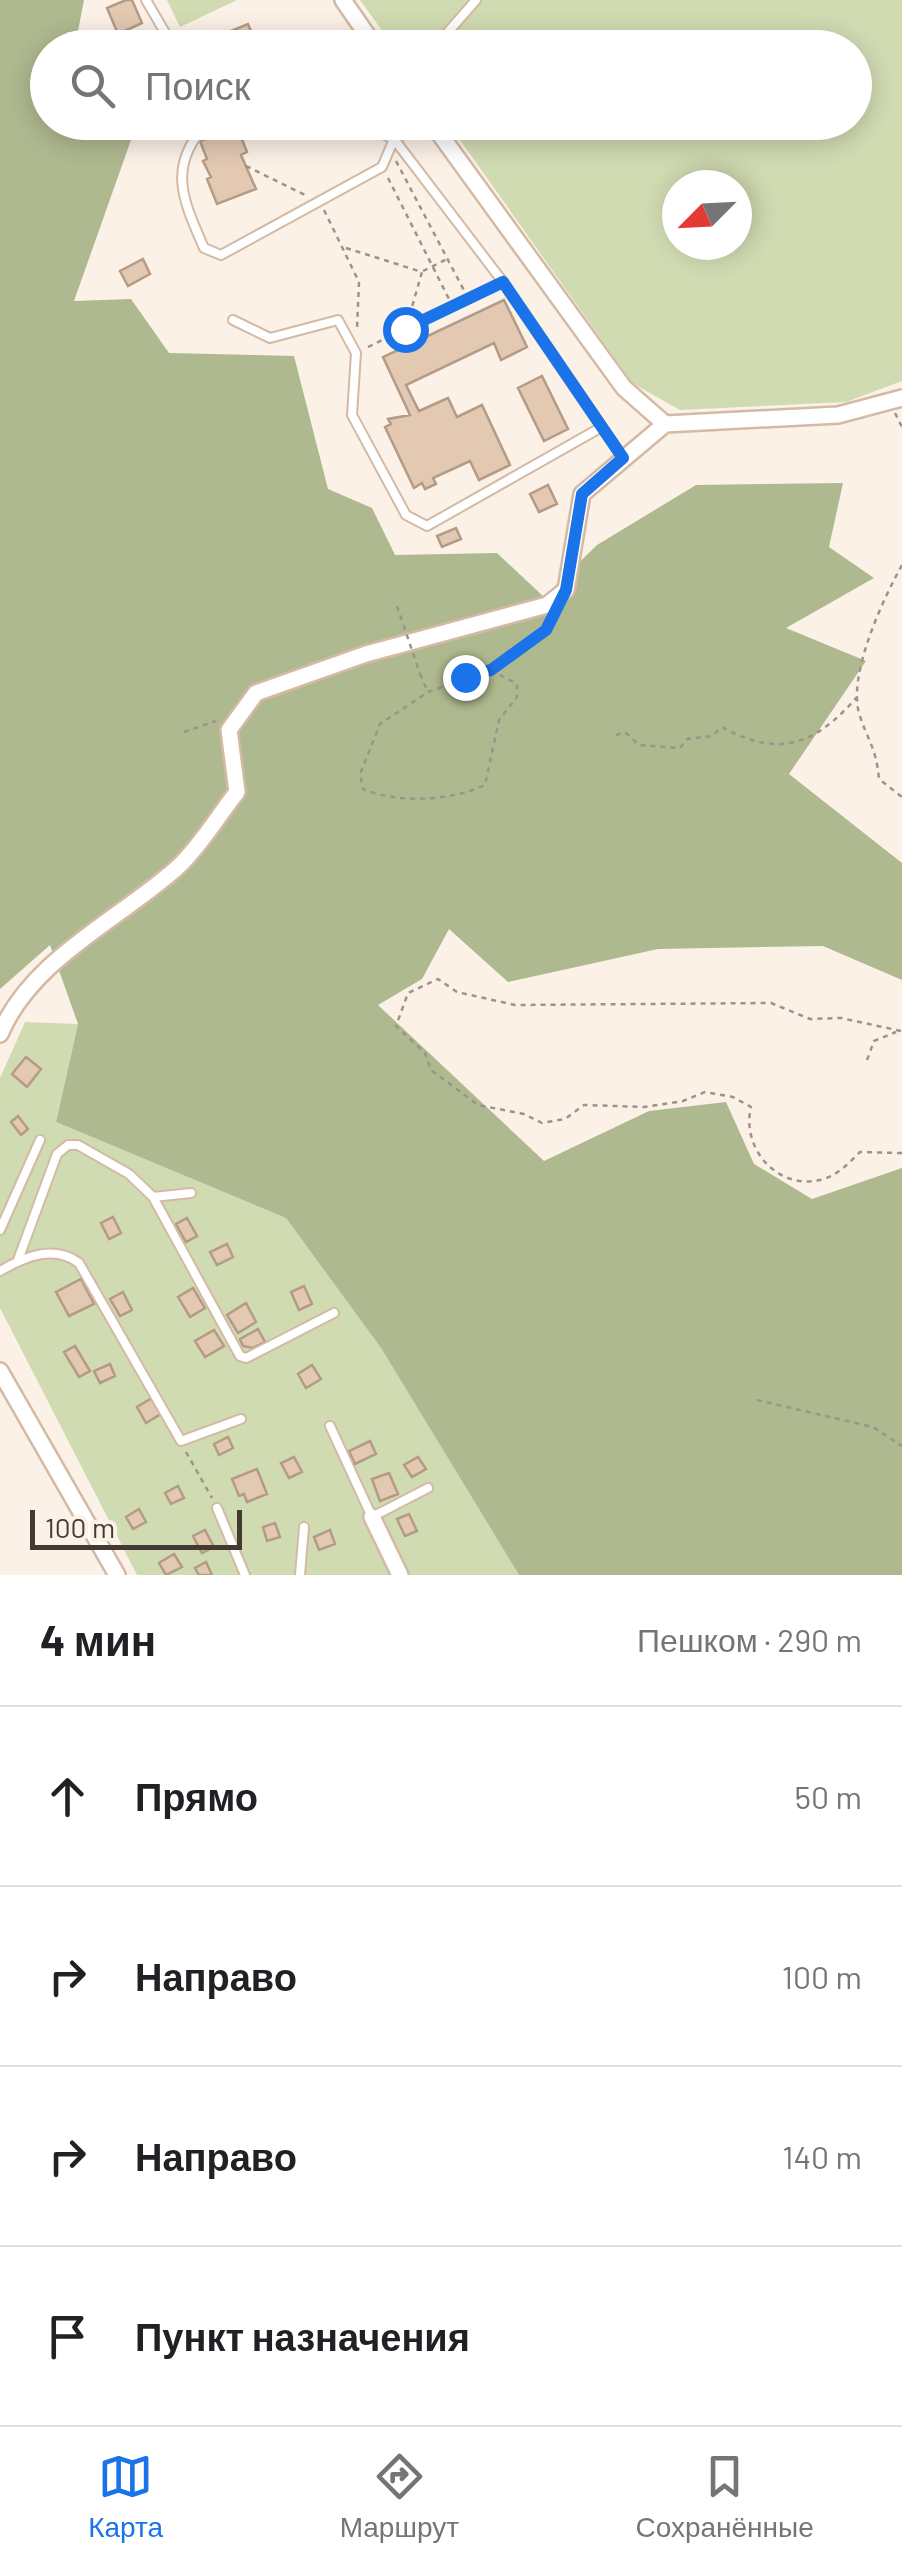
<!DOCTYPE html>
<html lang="ru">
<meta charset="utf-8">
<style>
body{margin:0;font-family:Barlow,sans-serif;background:#f2f2f2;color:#202124}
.compass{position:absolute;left:662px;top:170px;width:90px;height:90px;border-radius:50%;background:#fff;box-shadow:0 5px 25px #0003;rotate:246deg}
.scale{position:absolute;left:30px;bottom:25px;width:212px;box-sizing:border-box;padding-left:10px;border:5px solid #443a31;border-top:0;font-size:28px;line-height:35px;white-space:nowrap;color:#443a31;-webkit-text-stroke:8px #fcf1e7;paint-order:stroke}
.stop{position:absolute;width:30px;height:30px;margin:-22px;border:8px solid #1a73e8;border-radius:50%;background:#fff}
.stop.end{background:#1a73e8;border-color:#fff;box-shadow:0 2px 10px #0008}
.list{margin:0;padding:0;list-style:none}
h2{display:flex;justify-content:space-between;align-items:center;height:130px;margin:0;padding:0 40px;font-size:42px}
h2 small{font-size:32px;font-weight:400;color:#757577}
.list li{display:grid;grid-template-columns:65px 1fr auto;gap:30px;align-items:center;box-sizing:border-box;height:180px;padding:0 40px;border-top:2px solid #e0e0e0}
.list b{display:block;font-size:38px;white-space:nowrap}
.list em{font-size:32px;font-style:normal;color:#757577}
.icon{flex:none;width:55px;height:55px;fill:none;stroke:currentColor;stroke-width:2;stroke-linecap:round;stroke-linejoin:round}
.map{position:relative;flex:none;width:902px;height:1575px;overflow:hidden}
.search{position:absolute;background:#fff;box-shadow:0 5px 25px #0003;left:30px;right:30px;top:30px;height:110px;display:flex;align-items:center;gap:25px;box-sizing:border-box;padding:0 35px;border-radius:55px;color:#757577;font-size:38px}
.sheet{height:850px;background:#fff}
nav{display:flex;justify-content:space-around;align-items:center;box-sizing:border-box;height:140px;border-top:2px solid #e0e0e0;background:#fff;font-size:28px;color:#757577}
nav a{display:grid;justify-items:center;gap:5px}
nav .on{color:#1a73e8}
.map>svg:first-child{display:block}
.green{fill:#d1dbb2;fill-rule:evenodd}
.forest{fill:#afb98f}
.building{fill:#e3c9b2;stroke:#b49b85;stroke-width:2.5}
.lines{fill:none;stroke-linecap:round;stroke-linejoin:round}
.service-casing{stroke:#d4baa4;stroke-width:12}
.minor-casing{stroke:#d4baa4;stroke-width:20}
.path{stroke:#9d9389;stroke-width:2.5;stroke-dasharray:5 5;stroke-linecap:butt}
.service{stroke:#fff;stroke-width:8}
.minor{stroke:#fff;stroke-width:15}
.path-bridge{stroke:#9d9389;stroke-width:2.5;stroke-dasharray:5 5;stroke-linecap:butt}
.route{stroke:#1a73e8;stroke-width:12}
</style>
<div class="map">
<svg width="902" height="1575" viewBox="0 0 902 1575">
<rect width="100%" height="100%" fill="#fcf1e7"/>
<!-- green -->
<path class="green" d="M167 0H237L180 27Z
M360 0H902V381L846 402 680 410 632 383 448 123 854 122V48L394 47ZM677 185H737V245H677Z
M25 1022 78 1024 56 1122 286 1218 381 1348 519 1575H137L0 1308V1078Z"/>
<!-- forest -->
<path class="forest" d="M0 0H84L78 31 89 47 48 48V122L137 123 74 301 131 299 169 353 294 356 328 489 372 508 395 555 497 553 544 597 597 545 696 485 843 483 829 547 874 578 786 628 866 661 789 774 902 863V980L823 946 658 949 508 982 449 929 422 979 378 1005 544 1161 649 1111 726 1102 754 1164 812 1199 902 1168V1575H519L381 1348 286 1218 56 1122 78 1024 50 945 0 989Z"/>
<!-- building -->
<path class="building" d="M126 0H132L142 23 118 34 107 8Z
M248 24 258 48H215L211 39Z
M237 127 247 152 241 155 256 189 217 204 207 179 211 177 203 161 207 159 200 141Z
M143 259 150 274 128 286 120 271Z
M504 300 527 347 501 360 494 343 406 385 419 411 448 398 457 417 482 405 510 465 479 480 470 461 433 478 436 484 425 489 422 483 414 488 385 427 391 424 388 419 410 415 383 357Z
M542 376 568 429 544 441 518 388Z
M548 485 557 504 539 512 530 494Z
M456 528 461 539 442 547 437 536Z
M26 1057 41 1069 27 1087 12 1074Z
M18 1116 28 1129 21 1135 11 1122Z
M113 1217 121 1233 109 1239 101 1223Z
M187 1218 197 1236 186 1242 176 1224Z
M227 1244 233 1257 217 1265 210 1252Z
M81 1279 94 1304 69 1316 56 1292Z
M304 1286 312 1304 299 1310 291 1292Z
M193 1288 205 1308 190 1317 178 1297Z
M123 1292 132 1310 120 1316 110 1299Z
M246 1303 256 1322 238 1333 227 1315Z
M258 1329 265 1342 253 1348 243 1346 240 1339Z
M214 1330 224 1346 205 1357 195 1341Z
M75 1346 90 1371 79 1377 64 1352Z
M110 1364 115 1376 100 1383 94 1371Z
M312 1365 321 1379 306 1388 298 1374Z
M152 1398 161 1414 146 1423 137 1407Z
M228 1437 233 1448 219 1455 214 1444Z
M370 1441 376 1454 355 1464 349 1451Z
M294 1457 302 1472 289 1478 281 1463Z
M418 1457 426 1469 412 1477 404 1465Z
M257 1469 267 1494 247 1502 244 1494 239 1496 232 1479Z
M389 1473 398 1494 380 1501 372 1479Z
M178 1486 184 1498 171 1504 165 1493Z
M139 1509 146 1522 133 1529 126 1517Z
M409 1514 417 1531 405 1536 397 1519Z
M275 1523 280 1537 267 1541 263 1527Z
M205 1530 214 1547 202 1553 193 1536Z
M330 1530 335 1544 319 1550 314 1537Z
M174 1554 182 1567 166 1575 159 1563Z
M206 1562 212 1575H199L195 1568Z"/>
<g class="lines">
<!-- service casing -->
<g class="service-casing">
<path id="service" d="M146 0 174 48
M434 48 476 0
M208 122C166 166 183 200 204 248L221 255 382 167 394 139 357 122
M427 122 394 139 503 282 623 458
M233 320 270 338 338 320 356 353 352 415 406 515 427 526 600 428
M153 1197 191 1193
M0 1230 40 1140
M18 1260 57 1154 68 1145H78L129 1174 153 1197 240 1356 246 1358 334 1313
M0 1271C24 1257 54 1244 79 1263L181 1441 241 1419
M330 1426 372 1517 428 1488
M217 1508 245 1575
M300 1575 304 1527"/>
</g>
<!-- minor casing -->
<g class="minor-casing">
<path id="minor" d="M343 0 376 48
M431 122 624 388 665 424 838 415 902 398
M0 1034C32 958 121 919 179 866 201 845 218 816 237 792L229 730 256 693 366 654 547 605 566 590 582 494 665 424
M0 1371 117 1575
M372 1517 400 1575"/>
</g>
<!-- path -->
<path class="path" d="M396 161 468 298
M246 166 307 196
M388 178 452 305
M324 210 359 282 357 329
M346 248 422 272 406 328
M423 271 447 259
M368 347 491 287
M895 413 902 427
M902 565C883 599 848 674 859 713 867 740 876 746 879 779L902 797
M491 670 517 684V697L499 720 485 785C451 801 399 804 363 789L360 774 380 724 428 692 491 670 545 630 548 622
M420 674 427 690
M184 732 216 721
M616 735 625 732 639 745 680 748 687 739 712 736 722 727C780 759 816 744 857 697
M901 1031 841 1018 810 1019 771 1003 515 1005 457 992 438 979 408 993 396 1026 425 1053 431 1070 478 1105 524 1114 542 1123 565 1119 584 1105 644 1107 683 1101 705 1092 733 1097 751 1107C741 1147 776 1190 820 1180 837 1176 848 1164 860 1152L902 1153
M867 1060 874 1041 896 1032
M757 1400 873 1427 902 1446
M186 1452 212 1498"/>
<!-- service -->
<use href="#service" class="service"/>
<!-- minor -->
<use href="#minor" class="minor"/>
<!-- path-bridge -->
<path class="path-bridge" d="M397 606 420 674"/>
</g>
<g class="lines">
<!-- route -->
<path class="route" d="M405 329 503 282 623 458 582 494 566 590 546 630 491 670 465 677"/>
</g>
</svg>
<svg class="compass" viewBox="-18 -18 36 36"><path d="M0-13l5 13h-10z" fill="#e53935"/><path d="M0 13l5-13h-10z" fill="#757577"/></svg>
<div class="scale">100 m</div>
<div class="stop" style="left:405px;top:329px"></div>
<div class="stop end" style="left:465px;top:677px"></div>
<div class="search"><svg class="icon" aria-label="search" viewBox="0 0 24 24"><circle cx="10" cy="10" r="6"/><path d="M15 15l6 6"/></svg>Поиск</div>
</div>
<section class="sheet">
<h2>4 мин<small>Пешком · 290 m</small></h2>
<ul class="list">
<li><svg class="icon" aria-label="ahead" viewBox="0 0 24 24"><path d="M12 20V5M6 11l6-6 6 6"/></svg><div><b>Прямо</b></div><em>50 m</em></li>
<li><svg class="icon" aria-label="right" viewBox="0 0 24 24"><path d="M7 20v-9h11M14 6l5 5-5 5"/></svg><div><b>Направо</b></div><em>100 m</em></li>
<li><svg class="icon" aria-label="right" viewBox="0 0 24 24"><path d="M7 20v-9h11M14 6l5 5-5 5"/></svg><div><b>Направо</b></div><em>140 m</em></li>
<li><svg class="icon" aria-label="arrive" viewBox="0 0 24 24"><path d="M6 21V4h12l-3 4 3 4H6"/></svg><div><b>Пункт назначения</b></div></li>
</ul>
</section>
<nav>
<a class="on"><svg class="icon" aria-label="map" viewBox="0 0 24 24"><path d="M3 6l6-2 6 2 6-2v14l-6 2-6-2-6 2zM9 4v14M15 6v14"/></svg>Карта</a>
<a><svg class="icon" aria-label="directions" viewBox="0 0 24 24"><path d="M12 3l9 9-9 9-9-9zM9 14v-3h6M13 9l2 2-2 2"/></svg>Маршрут</a>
<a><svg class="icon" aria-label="saved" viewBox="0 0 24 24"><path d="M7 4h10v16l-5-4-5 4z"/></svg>Сохранённые</a>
</nav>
